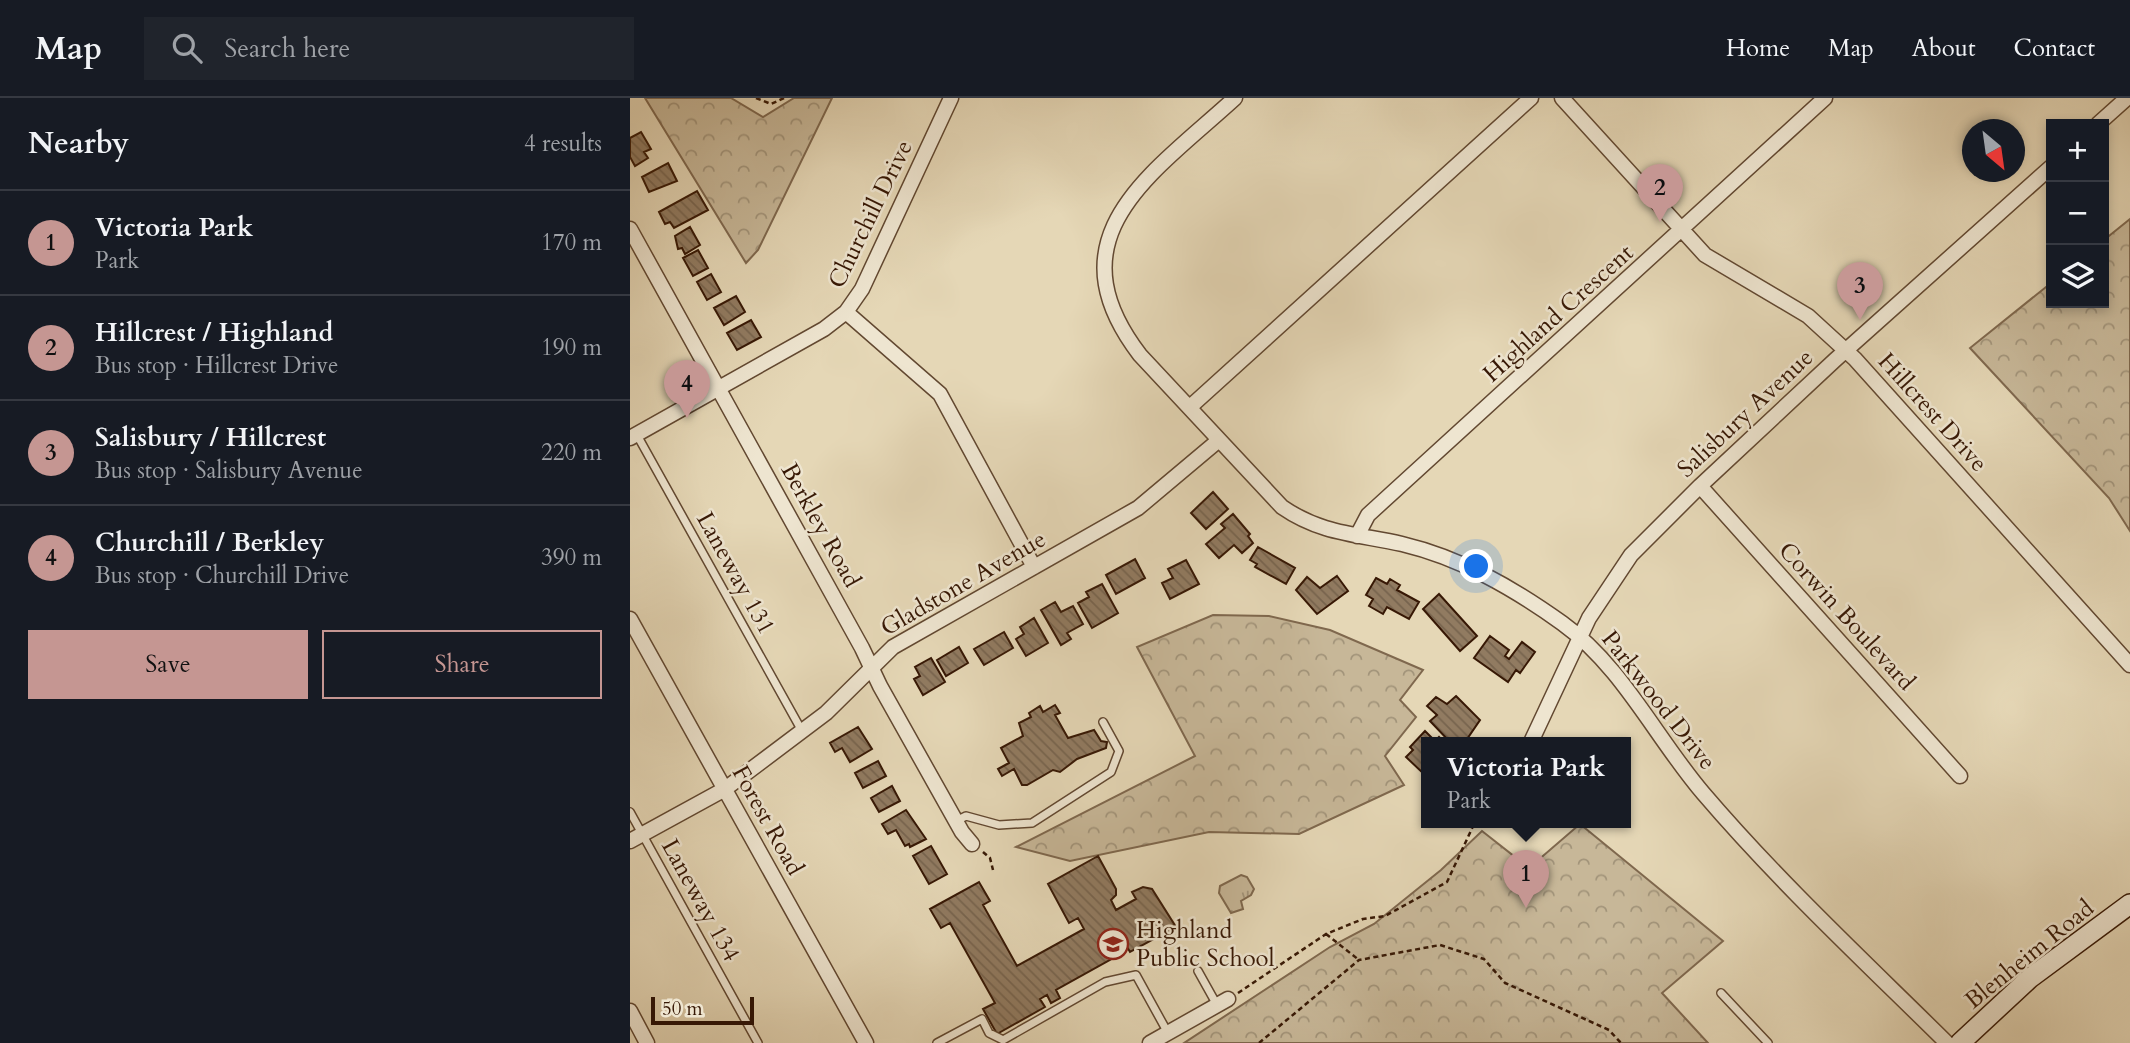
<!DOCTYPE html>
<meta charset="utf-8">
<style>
body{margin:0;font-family:Cardo,serif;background:#20242c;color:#f1f3f6}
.controls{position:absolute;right:21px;top:21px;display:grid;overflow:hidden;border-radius:0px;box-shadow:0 4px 10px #0003}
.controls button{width:63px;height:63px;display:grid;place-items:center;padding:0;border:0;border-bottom:2px solid #363941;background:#171b24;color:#f1f3f6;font:35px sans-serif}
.compass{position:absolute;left:1332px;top:21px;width:63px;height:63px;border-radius:50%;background:#171b24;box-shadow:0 4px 10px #0003;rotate:151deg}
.scale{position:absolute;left:21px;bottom:18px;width:103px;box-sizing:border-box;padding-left:7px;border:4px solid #371805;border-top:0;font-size:19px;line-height:24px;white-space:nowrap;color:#371805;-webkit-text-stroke:5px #eee5d0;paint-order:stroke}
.you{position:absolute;left:847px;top:469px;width:24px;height:24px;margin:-18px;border:5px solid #fff;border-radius:50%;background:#1a73e8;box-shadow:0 0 0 10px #1a73e833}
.badge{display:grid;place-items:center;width:46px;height:46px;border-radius:50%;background:#c59692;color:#111;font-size:23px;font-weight:700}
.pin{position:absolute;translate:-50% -58px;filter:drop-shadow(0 2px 4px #0008)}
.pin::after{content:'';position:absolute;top:37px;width:24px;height:21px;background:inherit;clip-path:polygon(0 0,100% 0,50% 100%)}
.popup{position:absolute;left:791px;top:639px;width:210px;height:91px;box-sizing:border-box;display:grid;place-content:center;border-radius:0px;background:#171b24;filter:drop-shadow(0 2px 5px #0005);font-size:23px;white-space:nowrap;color:#9ea1a6}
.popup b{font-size:26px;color:#f1f3f6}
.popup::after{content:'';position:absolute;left:50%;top:100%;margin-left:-14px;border:14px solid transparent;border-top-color:#171b24}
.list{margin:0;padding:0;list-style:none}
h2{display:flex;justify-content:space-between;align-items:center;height:91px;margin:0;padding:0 28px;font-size:30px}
h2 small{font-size:23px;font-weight:400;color:#9ea1a6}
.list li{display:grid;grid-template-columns:46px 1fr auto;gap:21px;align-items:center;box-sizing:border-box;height:105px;padding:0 28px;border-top:2px solid #363941}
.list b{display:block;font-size:26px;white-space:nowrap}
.list p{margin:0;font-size:23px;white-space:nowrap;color:#9ea1a6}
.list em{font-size:23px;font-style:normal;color:#9ea1a6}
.actions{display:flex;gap:14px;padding:21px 28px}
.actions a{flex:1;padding:16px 0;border:2px solid #c59692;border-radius:0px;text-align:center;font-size:24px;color:#c59692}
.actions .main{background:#c59692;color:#111}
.icon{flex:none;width:38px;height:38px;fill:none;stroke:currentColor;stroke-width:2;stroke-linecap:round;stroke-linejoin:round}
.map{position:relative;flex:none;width:1500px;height:945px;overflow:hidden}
header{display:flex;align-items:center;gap:42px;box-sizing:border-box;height:98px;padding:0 35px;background:#171b24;border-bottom:2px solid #363941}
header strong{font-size:33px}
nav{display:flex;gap:38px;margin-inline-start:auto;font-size:24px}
.search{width:490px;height:63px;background:#20242c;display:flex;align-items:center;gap:18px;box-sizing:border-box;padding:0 24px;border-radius:0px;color:#9ea1a6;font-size:26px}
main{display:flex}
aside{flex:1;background:#171b24}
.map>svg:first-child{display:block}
.grass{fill:url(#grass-tufts);stroke:#7f684e;stroke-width:2}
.forest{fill:url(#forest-crowns);stroke:#7f684e;stroke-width:2}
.building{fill:url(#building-back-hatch);stroke:#371805;stroke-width:2}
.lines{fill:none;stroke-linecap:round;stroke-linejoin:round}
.lane-casing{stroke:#624831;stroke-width:10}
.street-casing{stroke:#624831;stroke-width:17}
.secondary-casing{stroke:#371805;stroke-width:22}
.path{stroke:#371805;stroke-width:2.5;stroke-dasharray:5 3.5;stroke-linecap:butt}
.lane{stroke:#eee5d0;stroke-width:7}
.street{stroke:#eee5d0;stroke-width:14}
.secondary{stroke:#eee5d0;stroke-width:19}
.labels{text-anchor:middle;stroke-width:5;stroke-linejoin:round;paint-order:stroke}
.street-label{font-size:24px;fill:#371805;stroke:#eee5d0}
.poi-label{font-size:24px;fill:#371805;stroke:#eee5d0;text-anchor:start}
</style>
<header>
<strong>Map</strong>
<div class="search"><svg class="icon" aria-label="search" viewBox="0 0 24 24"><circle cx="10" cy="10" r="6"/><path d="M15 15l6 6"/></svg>Search here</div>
<nav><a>Home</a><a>Map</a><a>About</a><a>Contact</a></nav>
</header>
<main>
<aside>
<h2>Nearby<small>4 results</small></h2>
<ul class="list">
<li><span class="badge">1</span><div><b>Victoria Park</b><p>Park</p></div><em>170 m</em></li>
<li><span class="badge">2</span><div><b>Hillcrest / Highland</b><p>Bus stop · Hillcrest Drive</p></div><em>190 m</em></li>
<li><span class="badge">3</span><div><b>Salisbury / Hillcrest</b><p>Bus stop · Salisbury Avenue</p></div><em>220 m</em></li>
<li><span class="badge">4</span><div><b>Churchill / Berkley</b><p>Bus stop · Churchill Drive</p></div><em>390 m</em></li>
</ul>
<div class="actions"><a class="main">Save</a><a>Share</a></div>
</aside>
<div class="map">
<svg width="1500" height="945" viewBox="0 0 1500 945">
<defs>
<pattern id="grass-tufts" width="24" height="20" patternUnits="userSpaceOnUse" patternTransform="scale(1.75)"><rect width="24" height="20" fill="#c7b798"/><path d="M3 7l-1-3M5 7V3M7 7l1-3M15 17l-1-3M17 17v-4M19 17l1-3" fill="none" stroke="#a2947a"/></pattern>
<pattern id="forest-crowns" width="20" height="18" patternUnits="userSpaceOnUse" patternTransform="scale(1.75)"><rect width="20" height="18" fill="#c7b798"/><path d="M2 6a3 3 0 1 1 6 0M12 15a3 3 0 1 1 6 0" fill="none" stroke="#a2947a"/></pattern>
<pattern id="building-back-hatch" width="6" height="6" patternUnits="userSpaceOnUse" patternTransform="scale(1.75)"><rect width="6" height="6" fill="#917b61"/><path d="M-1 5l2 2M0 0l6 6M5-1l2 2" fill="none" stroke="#77644e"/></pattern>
</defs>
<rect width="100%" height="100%" fill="#e5d7b6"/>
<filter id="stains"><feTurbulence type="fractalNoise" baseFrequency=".00286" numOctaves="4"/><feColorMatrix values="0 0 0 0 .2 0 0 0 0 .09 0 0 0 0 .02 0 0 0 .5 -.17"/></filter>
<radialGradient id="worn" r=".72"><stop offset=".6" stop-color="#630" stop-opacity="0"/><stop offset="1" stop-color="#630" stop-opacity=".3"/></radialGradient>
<!-- grass -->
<path class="grass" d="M611 777 617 779 624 791 621 797 611 803 613 811 601 815 589 795 590 788Z"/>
<!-- forest -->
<path class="forest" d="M15 0H101L133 19 164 0H202L128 152 116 165Z
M1500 121V433L1479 400 1340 250 1421 185V205H1474V142Z
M583 517 639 518 700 532 793 572 770 602 786 619 755 658 774 687 669 736 579 734 440 763 386 749 565 658 507 549Z
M950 726 1093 843 1032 895 1078 945H554L700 849 744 826 811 772 852 733 899 770Z"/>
<!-- building -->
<path class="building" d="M11 34 21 51 14 54 18 60 5 68 0 59V40Z
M38 65 47 83 19 94 12 79Z
M67 93 78 112 44 130 40 124 35 126 29 114Z
M60 129 70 147 55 156 52 150 48 151 45 138Z
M68 152 78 170 63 178 53 160Z
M81 176 91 194 77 202 67 184Z
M106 198 115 214 94 227 84 210Z
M121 222 131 239 107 252 97 235Z
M583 394 598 411 576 431 561 415Z
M603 416 620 436 618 438 623 445 612 455 604 447 589 460 576 446 595 430 591 426Z
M628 449 665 470 656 486 625 469 627 466 620 462Z
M505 461 515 480 486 496 476 477Z
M556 462 569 486 540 501 532 485 543 480 538 471Z
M707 478 718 493 687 516 666 492 677 479 690 490Z
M746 480 757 486 760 481 770 487 767 492 789 504 779 521 757 509 753 516 739 508 743 501 736 497Z
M472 486 488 515 462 530 448 505 459 499 456 494Z
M809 496 847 538 830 553 793 511Z
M425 504 431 514 443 508 453 526 437 535 441 541 431 547 411 512Z
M404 520 418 545 396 558 386 541 394 536 390 529Z
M374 534 383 550 354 567 344 551Z
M860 538 879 552 875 558 879 561 892 544 905 554 890 575 886 572 878 584 844 560Z
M329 549 338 565 316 578 307 562Z
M301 560 315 584 293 597 284 581 290 578 285 569Z
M826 598 850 622 835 644H820L800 623 807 617 797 608 806 599 817 606Z
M425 607 430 615 425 617 438 640 464 632 471 643 477 644 476 650 447 661 430 674 423 672 397 687H392L384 671 372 678 368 671 379 665 371 650 393 638 389 625 401 619 399 615 410 608 413 614Z
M228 629 242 651 220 664 212 650 205 654 200 645Z
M795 633 805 643 809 639 814 644H796V678L776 659 783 652 780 649Z
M248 663 256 678 233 690 225 675Z
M262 688 270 703 249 714 241 700Z
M276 712 296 741 280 749 279 746 275 748 266 732 258 736 252 726Z
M301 748 317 776 299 786 283 758Z
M468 758 486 791V797L481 802 486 812 506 801 502 794 513 789 522 791 546 829 500 854 496 847 492 850 494 854 426 892 430 900 421 905 417 897 410 901 415 909 367 936 353 911 365 905 320 825 311 830 300 811 349 784 360 803 353 807 387 868 454 831 448 820 439 825 418 786Z"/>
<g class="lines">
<!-- lane casing -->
<g class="lane-casing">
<path id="lane" d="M7 337 172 633
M0 714 128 945
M326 723 336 718 369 727 402 725 481 674 489 653 473 624
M568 873 587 907
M1091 895 1138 945
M307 945 352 921 359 935 373 942 475 884 506 877 538 935"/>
</g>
<!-- street casing -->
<g class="street-casing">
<path id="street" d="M605 0C522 76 419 138 510 257L652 409C691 436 727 436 772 446 831 460 883 490 932 525 992 568 1026 640 1073 695 1149 784 1234 863 1317 945
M932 0 1075 157 1178 218 1225 261 1500 567
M1468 26 1497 0
M0 131 232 550 250 588 332 734 342 746
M216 214 310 296 404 469
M560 309 901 0
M0 340 194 231 216 214 232 191 321 0
M1070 388 1330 678
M727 438 738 417 1195 0
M0 521 236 945
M901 644 959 520 1001 457 1070 388 1205 262 1421 69
M0 743 95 691 196 615 263 549 508 410 589 342
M0 913 17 945
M520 945 598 901"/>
</g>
<!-- secondary casing -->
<g class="secondary-casing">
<path id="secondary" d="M1330 945 1400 880 1500 806"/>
</g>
<!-- path -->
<path class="path" d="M126 0 141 6 154 0
M353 754 360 760 363 772
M696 836 729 862
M608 895 696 836 733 821 755 818 817 784 845 724
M629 945 729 862 810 847 854 861 875 885 979 932 991 945"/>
<!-- lane -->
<use href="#lane" class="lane"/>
<!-- street -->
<use href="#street" class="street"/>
<!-- secondary -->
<use href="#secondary" class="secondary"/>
</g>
<!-- icons -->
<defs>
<g id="school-ring" transform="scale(1.575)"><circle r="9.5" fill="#eee5d0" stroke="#8f2418" stroke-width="1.5"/><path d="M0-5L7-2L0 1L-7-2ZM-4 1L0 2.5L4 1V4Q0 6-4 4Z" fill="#8f2418"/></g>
</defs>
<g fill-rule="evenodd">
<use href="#school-ring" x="483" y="846"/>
</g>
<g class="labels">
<!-- street labels -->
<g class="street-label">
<text transform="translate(240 116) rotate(-64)" y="8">Churchill Drive</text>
<text transform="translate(928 215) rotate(-42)" y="8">Highland Crescent</text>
<text transform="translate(1303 314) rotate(48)" y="8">Hillcrest Drive</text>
<text transform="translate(1115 315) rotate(-43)" y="8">Salisbury Avenue</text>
<text transform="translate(191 427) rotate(61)" y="8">Berkley Road</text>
<text transform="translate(106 475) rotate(61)" y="8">Laneway 131</text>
<text transform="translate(333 485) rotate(-30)" y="8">Gladstone Avenue</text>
<text transform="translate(1217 518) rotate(48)" y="8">Corwin Boulevard</text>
<text transform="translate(1029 602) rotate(52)" y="8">Parkwood Drive</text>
<text transform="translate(138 722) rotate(61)" y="8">Forest Road</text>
<text transform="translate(71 802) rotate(61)" y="8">Laneway 134</text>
<text transform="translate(1399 856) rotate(-39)" y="8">Blenheim Road</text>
</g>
<!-- poi labels -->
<g class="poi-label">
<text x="506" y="840">Highland<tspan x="506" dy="28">Public School</tspan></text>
</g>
</g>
<rect width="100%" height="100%" filter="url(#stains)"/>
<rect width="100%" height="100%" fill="url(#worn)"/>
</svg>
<div class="controls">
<button>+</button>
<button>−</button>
<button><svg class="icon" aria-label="layers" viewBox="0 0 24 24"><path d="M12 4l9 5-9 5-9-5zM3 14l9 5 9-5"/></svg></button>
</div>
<svg class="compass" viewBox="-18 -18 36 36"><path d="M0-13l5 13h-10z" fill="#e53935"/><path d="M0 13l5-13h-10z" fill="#9ea1a6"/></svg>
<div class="scale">50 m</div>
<div class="you"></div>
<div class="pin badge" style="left:896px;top:810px">1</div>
<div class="popup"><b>Victoria Park</b>Park</div>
<div class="pin badge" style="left:1030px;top:124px">2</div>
<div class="pin badge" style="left:1230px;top:222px">3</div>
<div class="pin badge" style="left:57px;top:320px">4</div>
</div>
</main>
